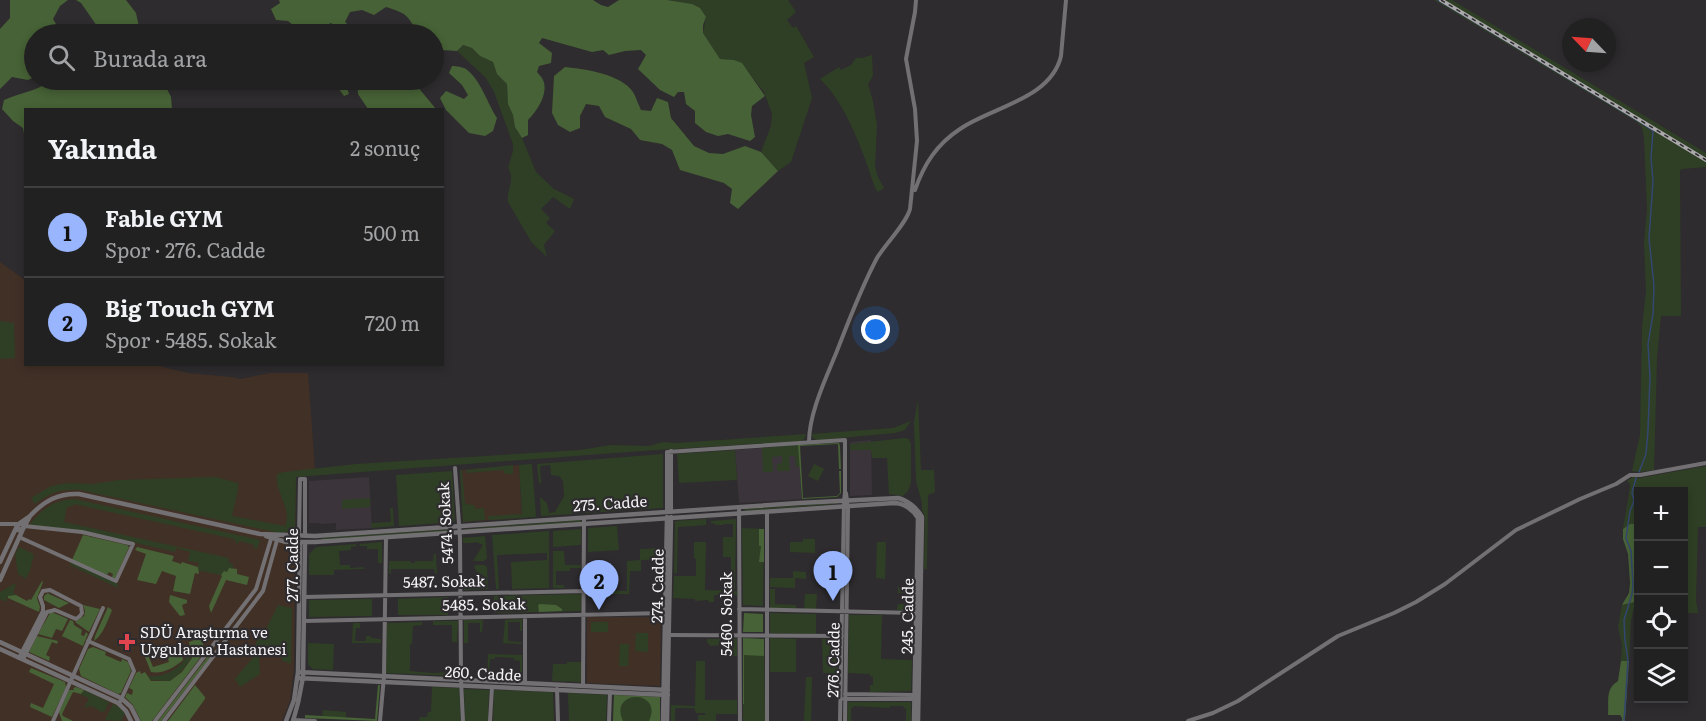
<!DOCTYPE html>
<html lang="tr">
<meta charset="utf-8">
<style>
body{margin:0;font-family:Literata,serif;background:#2a292a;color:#f1f3f6}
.controls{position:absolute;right:18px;bottom:18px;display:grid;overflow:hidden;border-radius:0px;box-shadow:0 3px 9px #0003}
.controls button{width:54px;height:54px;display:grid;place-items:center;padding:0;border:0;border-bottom:2px solid #3f3e40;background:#222122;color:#f1f3f6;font:30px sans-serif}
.compass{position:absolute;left:1562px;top:18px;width:54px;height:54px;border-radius:50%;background:#222122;box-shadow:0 3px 9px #0003;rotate:295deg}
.you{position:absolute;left:876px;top:330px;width:21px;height:21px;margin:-15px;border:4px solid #fff;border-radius:50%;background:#1a73e8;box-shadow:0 0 0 9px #1a73e833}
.badge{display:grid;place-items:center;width:39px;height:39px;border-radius:50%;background:#98b5fd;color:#111;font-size:20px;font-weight:700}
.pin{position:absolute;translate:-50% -50px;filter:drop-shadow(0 2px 3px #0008)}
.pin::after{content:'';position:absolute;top:32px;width:21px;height:18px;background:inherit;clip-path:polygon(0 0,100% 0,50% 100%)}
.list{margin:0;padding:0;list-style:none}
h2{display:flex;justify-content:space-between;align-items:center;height:78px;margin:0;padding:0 24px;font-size:26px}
h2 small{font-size:20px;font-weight:400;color:#a2a3a5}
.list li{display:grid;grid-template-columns:39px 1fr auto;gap:18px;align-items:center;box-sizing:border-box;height:90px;padding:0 24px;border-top:2px solid #3f3e40}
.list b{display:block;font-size:22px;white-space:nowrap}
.list p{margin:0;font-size:20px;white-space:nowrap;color:#a2a3a5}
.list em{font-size:20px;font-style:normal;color:#a2a3a5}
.icon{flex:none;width:33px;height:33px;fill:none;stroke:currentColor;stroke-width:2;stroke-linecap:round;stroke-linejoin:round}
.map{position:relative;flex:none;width:1706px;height:721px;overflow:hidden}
.search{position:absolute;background:#222122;box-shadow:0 3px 9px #0003;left:24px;top:24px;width:420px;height:66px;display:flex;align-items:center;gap:15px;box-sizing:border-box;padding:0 21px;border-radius:33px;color:#a2a3a5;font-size:22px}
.panel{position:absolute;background:#222122;box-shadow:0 3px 9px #0003;left:24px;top:108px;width:420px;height:258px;border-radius:0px}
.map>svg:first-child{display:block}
.built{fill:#3b343a}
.education{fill:#413026}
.green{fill:#2f3f25}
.forest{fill:#476236}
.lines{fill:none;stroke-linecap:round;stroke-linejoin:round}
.stream{stroke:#344771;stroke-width:1.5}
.minor{stroke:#737073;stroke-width:4}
.tertiary{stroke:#737073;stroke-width:4.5}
.rail-casing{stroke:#aaa8aa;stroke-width:4}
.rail{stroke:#2e2c2e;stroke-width:1.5;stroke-dasharray:4.5;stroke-linecap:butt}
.health-dot{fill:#e0444e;stroke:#2e2c2e;stroke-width:2}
.labels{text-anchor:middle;stroke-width:4.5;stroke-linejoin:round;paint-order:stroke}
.street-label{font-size:15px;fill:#f5f3f5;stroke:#2e2c2e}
.poi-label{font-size:15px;fill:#f5f3f5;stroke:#2e2c2e;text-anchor:start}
</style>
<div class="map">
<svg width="1706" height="721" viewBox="0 0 1706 721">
<rect width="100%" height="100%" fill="#2e2c2e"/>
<!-- built -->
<path class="built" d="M871 440 872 495 850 496V443L851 442Z
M798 445 802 499 739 503 735 450Z
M369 477 372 528 336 530V523L320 524V523H309V481Z"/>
<!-- education -->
<path class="education" d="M0 262 25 280 26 364 155 365 188 373 231 377 241 379 269 373H308L315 469 296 471 294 669 290 701 282 721H0Z
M519 465 522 518 463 522 460 470Z
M587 617H661L660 686 587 683Z"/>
<!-- green -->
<path class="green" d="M667 0H788L796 12 787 20 793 28 796 26 814 57 804 63 812 98 791 162 778 171 761 152 771 126 772 113 764 92 742 64 734 60 720 59 703 33 706 17 692 4Z
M1434 0H1452L1706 153V167L1682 169 1680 170 1681 316H1661L1657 358 1654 470 1640 472 1632 471 1640 435 1642 328 1646 291 1644 243 1647 209 1644 138 1642 127 1637 122Z
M463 45 472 48 480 56 493 62 497 74 507 84 508 104 513 115 515 127 522 138 536 172 554 189 574 199 570 209 553 197 541 209 550 218 546 223 555 231 544 245 547 257 532 243 508 202C506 190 516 180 508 168L513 151V144L494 92 486 78 457 51Z
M872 55 873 76 868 84 873 101 877 125 875 167 878 177 884 188 878 192 875 188C864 154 846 103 820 79L839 67 841 70 851 65 856 58H862Z
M0 321 14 323 15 358 0 359Z
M918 400 921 470H934L935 492 928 495 927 569H924L925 517 922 510V503L916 481 914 422Z
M911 421 905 430 895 433 819 440 814 439 811 434 893 428Z
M806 434 804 439 801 441 641 451 296 477 295 527 284 534 80 490C62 489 49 493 35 504L31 498 51 486 67 483 93 484 119 480 216 477 238 483V490L232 516 285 526C293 510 274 491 277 474L284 472 356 464 580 450 611 445 649 446 663 442 677 443Z
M905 438 909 439 911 444V483L908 491 903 496 889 494 887 458H872L871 450H850V444Z
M798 445 800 465 796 468 795 456H789L790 471H777V464L782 463V456L772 457 773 472H763L762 448Z
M735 450 737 480 679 483 677 454Z
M663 454V508L541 516 540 497 547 503 549 513 555 512 564 496 563 481 559 476 551 475 550 465 540 466 541 483 539 484 537 464Z
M532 464 536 517 489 520 488 516 522 514 519 465Z
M814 464 824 469 818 481 808 476Z
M513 465V474H505L503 470 466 473V470Z
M1706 466V527H1698L1696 600 1698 613H1684V492H1638V524H1630L1623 529 1630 487V484L1627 481 1633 477 1639 478Z
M460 470H462L465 504 474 505 475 509 484 508 485 520 463 522Z
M452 471 455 522 399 526 396 475Z
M370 498V507L342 509V500Z
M74 499 79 500 260 540 257 549 254 548V545L239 541 238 544 236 543 234 539 74 504 73 506 67 507 64 522 229 558 228 561 233 565V568H230L227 572 224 571 221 575 197 570 199 563 188 561 190 552 176 548 175 552 85 531 29 525C44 508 51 501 74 499Z
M837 503V504L745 511V509Z
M390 508H393L394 526 372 528 371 523 391 522Z
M706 519V525L678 527 677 573H674L675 521Z
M736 519 735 589H722V573H731V557H723V537H733V524H723V525H716L715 524 711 523V521Z
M581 520V522L464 531V529Z
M617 526 619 550 588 552V528Z
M742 528 764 529 763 606 743 605Z
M454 529V531L322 540V538Z
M581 529V545L553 547V531Z
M549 531V588L512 589 511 562 547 560V553L497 555 499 589H496L492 535Z
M485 536 487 558 484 561H473L483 545 476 542 472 543H463V538Z
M803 539H815V553L790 552V542H803Z
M382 542V563H378V549H367V546H360L359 544Z
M694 542H706L705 590 737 591V595H714V602H709L708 600 695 601V599L673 598 674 576H696V559L694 558Z
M877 542H886L885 579 876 578Z
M356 544 357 546 351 547V550L339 551 340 565H350V568L364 567V569L334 570V575H309V554L316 547Z
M19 547 32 553 34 557 31 564 32 565 26 579 18 574 15 554Z
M663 548V559L641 560V571H630L629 594H591V591H627V561L640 560V549Z
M553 551H564L565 565H581V568H570V571H556V585H564V588H553Z
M434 554H436L437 574 435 573 434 569H391V574L389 573V561H410L411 563H415V561H433Z
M71 562 117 583 118 588 70 565Z
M476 565H484L487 567 488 589 464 590V582H472L479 585 484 576 477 572 474 567Z
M793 571 806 572V579L795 578V588L770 587V578H793Z
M14 584 16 585 13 592 16 595 8 596 6 602 0 599V592Z
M898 587 913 588V610H897L898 604H906V593H898Z
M770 589H775V604L796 605V608H770Z
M581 594V611L494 613V596Z
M805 594H817L816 609H804Z
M448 597V615H398V599Z
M372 599V616L309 617V600Z
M1635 602 1631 621 1629 661H1621L1622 645 1618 627 1622 605Z
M278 605 292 608 291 664 283 661 278 653 261 655 259 659 260 674 240 687 235 679 255 655 256 642 264 633Z
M770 613 816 614V634L770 633Z
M849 615H882L881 659 912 660 911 691 870 692V685H873V677L870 676V674L848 673Z
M522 619V631H520V622H508V641L521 642V644L503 643 505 620Z
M464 620H483L482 632H480V623H468V643H464Z
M433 621H458L457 642H452V625H433Z
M422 622V625L413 626 412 644H410V671L432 673 457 672 454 676 386 673 387 623Z
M591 622H608V632H591Z
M353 623H360V628H356L355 641H366V636H371V638L381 639V643H352Z
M636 633H648V652L635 651Z
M743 638 764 639 765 721H743Z
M770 638 796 639V672H770Z
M707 639H737V656H732L731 644 711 646 707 642Z
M822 639H839L838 673H823Z
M308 643 334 644 333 670 313 669 308 665Z
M620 644H629L628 666H619Z
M191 651 192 657 181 672 170 681 151 680 148 676C167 678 181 667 191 651Z
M488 654 522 655V680L505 679V676H520V661L514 660V658L495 657V659H490L489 674 501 675V679L487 678Z
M696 661H705V700H737V714H716V721H698V715H705V713H696L694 708H677L675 709V721H671V705L695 706Z
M567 662H581V682L552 681 553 664H567Z
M806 677H812L811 721H804Z
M432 687 459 688 461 721H419L420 717H427L428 712H431Z
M464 689 489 690 488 721H465Z
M84 690 109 702 105 711 101 712 99 711V710L91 706 84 708 89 698 81 695Z
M494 690 553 692 554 721H493Z
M568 693 607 695 606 721H569Z
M614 695 660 697V721H613Z
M848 702H911V721H906V709L904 708 903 706H890V708L854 706 853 708H851V719L852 721H847Z
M113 704 121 708 125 713 121 721 105 720Z
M323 710 346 712V718L322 717Z"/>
<!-- forest -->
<path class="forest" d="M10 0H68L60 6 53 19 56 24 65 26 63 34H34V77L28 80 12 77 0 89V29L10 18Z
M76 0H126L136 13 139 27 130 34H95L97 26 81 3Z
M279 0H593L601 5 608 7 619 0H667L692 4 700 8 706 17 703 25V33L720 59 734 60 742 63 765 96 752 106 751 115 755 137 750 141 728 134 718 136 706 132 695 123V111L686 104 684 92H678L674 97 660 90 638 69 646 55 641 50 625 51 609 55 603 50 592 52 542 38 539 43 552 53 551 63 539 66 537 72C539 75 542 77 543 80 549 93 537 111 528 120V135L522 138 515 127 513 115 508 104 507 84 497 74 493 62 480 56 472 48 463 45 457 51 441 50 434 47V34H419C407 16 409 14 386 7L374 15 362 10 350 12 345 22 351 27 373 25 385 32 394 34H345L331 23 318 29 299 30 288 21 276 20 271 9 280 3Z
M452 66C456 66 463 67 466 69 481 80 487 103 497 118L493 131 485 136 469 133 446 110 440 98 446 91 464 99 468 95 462 85 449 73Z
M565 67C585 69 621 74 633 92 636 97 638 104 641 110L651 111 657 98 668 102 671 118 694 146 709 153 723 154 745 146 761 152 778 171 738 209 730 203 732 189 724 183 680 170 672 150 662 144 640 140 631 129 605 117 599 106 586 104 580 116V128L570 132 558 125 552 113 554 76Z
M53 80H140L143 82 163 81 171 97 172 109 26 110 25 140 23 128 13 121 2 109 4 100C20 93 39 90 53 80Z
M332 80H345L349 94 344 96Z
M357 80H412L436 109H368L358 94Z
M839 443 840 446 841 469H839L838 444 800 446 803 498 837 496 840 493 839 471H841V493L837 497 802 499 798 445Z
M1630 524H1637L1635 602 1622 605 1629 593 1630 583 1628 554 1623 539V529Z
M759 529H764V562H759L761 546H759Z
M83 535 127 545 129 547 115 579 112 577 113 574 109 572 107 575 72 560Z
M137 547 174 556 172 561 181 564 182 562 198 567 199 574 195 573 190 594 173 591 176 576 162 571 156 584 137 580 146 554 135 550Z
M229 568 237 569V574L249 577 247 585 226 580 211 613 209 606 222 576 221 575 224 571 227 572Z
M42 581 43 582 37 598 40 607 39 612 8 598V596L16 595 27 601 29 599 31 600Z
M48 593 49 594 69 603 59 608 44 600V596Z
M170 595 187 600V603L182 605 185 615 180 616 169 602Z
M540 604 556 605 562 609V611L539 612 538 605Z
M83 605 100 609 89 632 75 622 84 616 85 611Z
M108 607 112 610C108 620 103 635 94 641L95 636Z
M50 613H54L68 619 62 631 56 629 52 638 38 634Z
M744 613 763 614V632H743Z
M70 620 73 621 74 625 82 630 81 635 84 636 86 632 88 634 83 646 62 636Z
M37 636 58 641 57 644 52 642 46 655 50 657 49 661 29 652Z
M200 638 206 650 152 721H141L133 705 125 697 127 693 132 695 133 690 129 688 136 673 140 671 141 674 145 672 151 681H170L182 672 192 658 189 642Z
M743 638 764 639V656L744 655V704H743Z
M93 647 106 652 105 655 121 662 122 659 128 662 131 671 121 693 118 694 81 676 79 669 88 649Z
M179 652 182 653 183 660C174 668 163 674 151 672L145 657 146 654 148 655 153 667 169 662 167 656Z
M209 655 211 656 161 721H158Z
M1621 661H1629L1625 721H1622V718L1620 715H1608C1609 701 1605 689 1618 681Z
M31 668 65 682 66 687 52 717 30 707 31 703 43 708 54 684 29 672Z
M195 685 205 697V699L189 721H168Z
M378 685H380L377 721 305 718V715L375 719Z
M76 687 84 690 81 694 73 692 62 714 63 716 73 721H62L59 712 69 690H74L73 688Z
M614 695 660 697V721H649C664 689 608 689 623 721H613Z"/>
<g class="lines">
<!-- stream -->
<path class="stream" d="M1438 0 1640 122 1653 131 1651 158 1653 181 1649 238 1654 286 1653 314 1648 344 1650 377 1648 430 1646 454 1639 472
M1624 721 1628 661 1625 640 1624 620 1632 594 1633 585 1631 551 1626 538 1630 511 1634 501 1632 493 1636 478"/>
<!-- minor -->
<path class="minor" d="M915 190C924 164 937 144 960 129 992 107 1051 99 1061 56L1066 0
M809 442C809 413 826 378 837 351 849 320 861 288 877 258 886 243 906 224 910 209L917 141 915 109 906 59 915 12 916 0
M671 451V511
M455 468 460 538 461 680 463 721
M739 507 740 721
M667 512V452L845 440V492L844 502 840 721
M767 512V721
M0 524H17
M299 536 300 479H305V536
M19 537 116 581 133 544 82 532 24 526
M304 597 585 591
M739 609 916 613
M304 621 665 613
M669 635 842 636
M88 641 129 659 134 671 119 704
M19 658 43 611V606L40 597 43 591 50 590 81 606 82 613 80 616 76 619 55 610 47 612 23 659
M525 683V616
M583 686 584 518
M557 689 558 721
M845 694 915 695
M844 699H915
M293 720 315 721
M53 721 103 608
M155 721 256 589 271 539
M164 721 263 591 277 540
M380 721 384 676 386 538
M490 721 492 687
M609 721 610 692
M845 721 848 509 846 493
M1188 721 1213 713 1238 701 1338 636 1394 613 1416 602 1445 584 1516 530 1580 499 1616 484 1630 475H1640L1706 463"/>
<!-- tertiary -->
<path class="tertiary" d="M30 516C44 501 58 493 79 494L260 534 315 536 799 503 898 498C907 500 917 508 922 517L918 721
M20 523 30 516 23 529 18 530 17 527 20 523 24 526
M266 536 286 542H315L894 503C904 503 913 510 918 518L914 721
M0 562 17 526
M0 580 23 529
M0 642 121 698 131 707 138 721
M0 649 118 703 126 711 131 721
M298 672 668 690
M297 678 668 695
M286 721 294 700 298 672 300 542
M293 721 298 703 303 677 305 542
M663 721 667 517
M667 721 671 517"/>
<!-- rail casing -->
<g class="rail-casing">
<path id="rail" d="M1441 0 1706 160"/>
</g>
<!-- rail -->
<use href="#rail" class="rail"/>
</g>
<!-- markers -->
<path class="health-dot" d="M124 633h6v6h6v6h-6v6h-6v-6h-6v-6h6z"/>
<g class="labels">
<!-- street labels -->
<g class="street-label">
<text transform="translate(610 504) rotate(-4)" y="5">275. Cadde</text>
<text transform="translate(446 523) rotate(-93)" y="5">5474. Sokak</text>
<text transform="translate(293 565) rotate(-90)" y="5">277. Cadde</text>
<text transform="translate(444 582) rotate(-1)" y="5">5487. Sokak</text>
<text transform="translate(658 586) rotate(-89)" y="5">274. Cadde</text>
<text transform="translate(484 605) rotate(-1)" y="5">5485. Sokak</text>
<text transform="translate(727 614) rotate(-90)" y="5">5460. Sokak</text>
<text transform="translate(908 616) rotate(-89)" y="5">245. Cadde</text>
<text transform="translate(834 660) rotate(-89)" y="5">276. Cadde</text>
<text transform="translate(483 674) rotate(3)" y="5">260. Cadde</text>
</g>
<!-- poi labels -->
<g class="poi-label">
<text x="140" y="638">SDÜ Araştırma ve<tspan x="140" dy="17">Uygulama Hastanesi</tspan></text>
</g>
</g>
</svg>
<div class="controls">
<button>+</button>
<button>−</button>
<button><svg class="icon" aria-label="locate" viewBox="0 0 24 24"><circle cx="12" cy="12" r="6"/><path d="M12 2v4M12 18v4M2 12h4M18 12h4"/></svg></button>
<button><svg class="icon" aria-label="layers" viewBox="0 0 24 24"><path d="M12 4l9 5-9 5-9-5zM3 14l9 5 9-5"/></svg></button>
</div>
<svg class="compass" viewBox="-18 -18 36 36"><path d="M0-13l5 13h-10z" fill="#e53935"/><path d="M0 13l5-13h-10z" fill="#a2a3a5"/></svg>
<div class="you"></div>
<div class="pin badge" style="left:833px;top:601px">1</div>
<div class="pin badge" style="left:599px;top:610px">2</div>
<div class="search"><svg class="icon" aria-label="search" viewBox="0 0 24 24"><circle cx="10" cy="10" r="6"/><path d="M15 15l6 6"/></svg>Burada ara</div>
<section class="panel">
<h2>Yakında<small>2 sonuç</small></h2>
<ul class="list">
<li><span class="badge">1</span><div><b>Fable GYM</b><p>Spor · 276. Cadde</p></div><em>500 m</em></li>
<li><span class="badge">2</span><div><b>Big Touch GYM</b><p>Spor · 5485. Sokak</p></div><em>720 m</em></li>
</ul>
</section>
</div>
